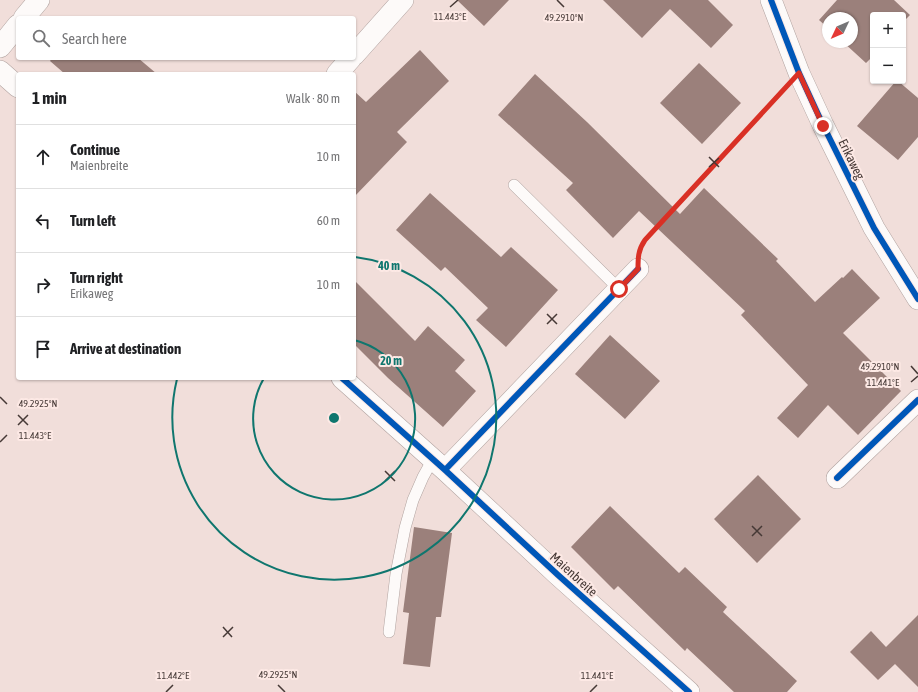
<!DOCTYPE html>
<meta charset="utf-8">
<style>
body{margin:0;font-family:"Asap Condensed",sans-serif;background:#f2f2f2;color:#202124}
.controls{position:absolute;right:12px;top:12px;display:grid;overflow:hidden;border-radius:4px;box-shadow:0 1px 3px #0004}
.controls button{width:36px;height:36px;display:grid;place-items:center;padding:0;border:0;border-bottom:1px solid #e0e0e0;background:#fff;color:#202124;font:20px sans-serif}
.compass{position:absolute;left:822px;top:12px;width:36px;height:36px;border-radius:50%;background:#fff;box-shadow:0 1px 3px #0004;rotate:226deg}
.stop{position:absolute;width:12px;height:12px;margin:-9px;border:3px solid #d93025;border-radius:50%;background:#fff}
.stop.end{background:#d93025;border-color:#fff;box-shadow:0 1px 4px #0008}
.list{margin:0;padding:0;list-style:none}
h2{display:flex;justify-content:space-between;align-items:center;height:52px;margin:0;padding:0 16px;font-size:17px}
h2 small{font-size:13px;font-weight:400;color:#757577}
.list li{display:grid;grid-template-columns:26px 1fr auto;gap:12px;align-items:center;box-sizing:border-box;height:64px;padding:0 16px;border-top:1px solid #e0e0e0}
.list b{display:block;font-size:15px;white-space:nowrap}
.list p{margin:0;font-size:13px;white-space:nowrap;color:#757577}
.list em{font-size:13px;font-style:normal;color:#757577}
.icon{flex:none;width:22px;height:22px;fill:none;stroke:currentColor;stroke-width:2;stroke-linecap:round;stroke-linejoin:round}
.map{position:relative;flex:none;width:918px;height:692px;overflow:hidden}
.search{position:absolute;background:#fff;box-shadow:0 1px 3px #0004;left:16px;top:16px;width:340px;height:44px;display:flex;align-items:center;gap:10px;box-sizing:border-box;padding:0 14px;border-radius:4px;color:#757577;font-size:15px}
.panel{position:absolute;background:#fff;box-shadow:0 1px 3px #0004;left:16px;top:72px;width:340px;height:308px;border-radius:4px}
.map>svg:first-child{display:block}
.building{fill:#9b807b}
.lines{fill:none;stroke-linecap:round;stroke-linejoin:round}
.lane-casing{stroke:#b1a3a0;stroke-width:12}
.street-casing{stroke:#b1a3a0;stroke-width:22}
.path{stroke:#cbc5c4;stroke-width:2.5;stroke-dasharray:3 2;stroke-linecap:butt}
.lane{stroke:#fdfaf9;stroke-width:11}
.street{stroke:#fdfaf9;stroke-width:21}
.cycleway-casing{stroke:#fde9e5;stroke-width:8}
.cycleway{stroke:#0057b8;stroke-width:6}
.route{stroke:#d93025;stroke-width:5}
.ticks{fill:none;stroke:#463936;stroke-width:1.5}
.ring{fill:none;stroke:#0f766e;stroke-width:2}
.labels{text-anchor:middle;stroke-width:4;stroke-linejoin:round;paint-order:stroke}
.street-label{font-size:13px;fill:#463936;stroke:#fde9e5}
.ticks-label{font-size:10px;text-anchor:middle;fill:#463936;stroke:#fde9e5;stroke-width:4;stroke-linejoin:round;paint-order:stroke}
.centre{fill:#0f766e;stroke:#fde9e5;stroke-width:2}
.ring-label{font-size:12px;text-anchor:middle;font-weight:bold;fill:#0f766e;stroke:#fde9e5;stroke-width:4;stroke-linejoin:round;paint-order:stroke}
</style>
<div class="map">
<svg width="918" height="692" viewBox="0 0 918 692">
<rect width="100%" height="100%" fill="#f1deda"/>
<!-- building -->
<path class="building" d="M457 0H509L484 26Z
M603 0H708L733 25 711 48 670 9 642 38Z
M837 0H894L910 15 903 22V15H873V56L866 63 843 42H852V18H828V28L819 20Z
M420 50 449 81 397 132 407 142 354 197V91L366 102Z
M52 58H138L157 74H65L50 61Z
M699 63 741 103 702 144 660 103Z
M535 74 587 122 680 214 704 188 778 259 776 261 815 302 842 277 843 278 852 269 880 298 843 333 901 391 858 435 828 405 798 438 777 418 808 385 741 315 745 311 639 211 613 238 566 190 573 183 498 115Z
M896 81H898L918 98V137L898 160 857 126Z
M430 193 501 257 511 247 558 290 506 347 476 320 488 308 445 267 441 271 396 230Z
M354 280 415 341 428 326 465 360 455 371 476 391 443 427 388 378 354 344Z
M610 335 660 381 625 419 575 374Z
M758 475 801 519 757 563 714 519Z
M610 506 679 573 685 567 727 607 723 612 797 681 787 692H734L687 648 685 651 618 586 614 590 571 547Z
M414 527 452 533 441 617H436L430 667 403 664 409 613 403 612Z
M918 615V687L895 664 878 680 850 652 871 631 886 647Z"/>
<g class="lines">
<!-- lane casing -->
<g class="lane-casing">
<path id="lane" d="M514 185 619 289
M389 632 396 574 405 528 413 500 423 477 433 459"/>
</g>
<!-- street casing -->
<g class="street-casing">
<path id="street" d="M771 0 799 73 823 125 874 228 918 299
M24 18 39 0
M0 47 18 25
M354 55 403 0
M0 71 18 87
M337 74 351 58
M342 378 445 470 558 575 689 692
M445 470 638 269
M837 478 918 400"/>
</g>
<!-- path -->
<path class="path" d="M641 246 645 240 781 93"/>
<!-- lane -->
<use href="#lane" class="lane"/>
<!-- street -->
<use href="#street" class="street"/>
<!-- cycleway casing -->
<g class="cycleway-casing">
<path id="cycleway" d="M771 0 799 73 823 125 874 228 918 299
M342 378 445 470 558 575 689 692
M445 470 638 269
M837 478 918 400"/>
</g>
<!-- cycleway -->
<use href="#cycleway" class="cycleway"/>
</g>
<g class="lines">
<!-- route -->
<path class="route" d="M619 289 638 269C638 258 638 250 645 240L799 73 823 126"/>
</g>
<!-- ticks -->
<path class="ticks" d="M557 0 564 7M450 7 458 0M709 157 719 167M709 167 719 158M547 314 557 324M547 324 557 314M911 366 918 374M911 382 918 376M0 397 7 404M18 415 28 425M18 425 28 415M0 442 7 435M385 471 395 481M385 481 395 471M752 526 762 536M752 536 762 526M223 627 232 637M223 637 233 627M278 685 285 692M166 692 173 685M590 692 597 685"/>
<!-- distance rings -->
<g class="ring">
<path d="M354 340A81 81 0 1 1 264 378"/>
<path d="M355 257A162 162 0 1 1 177 379"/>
</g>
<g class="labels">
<!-- street labels -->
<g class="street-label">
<text transform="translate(852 159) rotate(64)" y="5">Erikaweg</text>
<text transform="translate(574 574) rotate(42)" y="5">Maienbreite</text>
</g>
</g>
<g class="ticks-label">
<text x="450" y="20">11.443°E</text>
<text x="564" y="21">49.2910°N</text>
<text x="880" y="370">49.2910°N</text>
<text x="883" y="386">11.441°E</text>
<text x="38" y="407">49.2925°N</text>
<text x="35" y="439">11.443°E</text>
<text x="278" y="678">49.2925°N</text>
<text x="173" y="679">11.442°E</text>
<text x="597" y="679">11.441°E</text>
</g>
<circle cx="334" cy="418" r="6" class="centre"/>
<g class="ring-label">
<text x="389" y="270">40 m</text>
<text x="391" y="365">20 m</text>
</g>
</svg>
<div class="controls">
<button>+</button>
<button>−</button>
</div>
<svg class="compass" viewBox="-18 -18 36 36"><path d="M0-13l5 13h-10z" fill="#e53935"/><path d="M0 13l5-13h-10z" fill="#757577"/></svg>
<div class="stop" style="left:619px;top:289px"></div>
<div class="stop end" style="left:823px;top:126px"></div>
<div class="search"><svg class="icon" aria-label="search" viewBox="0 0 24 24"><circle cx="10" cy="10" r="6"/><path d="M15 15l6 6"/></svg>Search here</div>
<section class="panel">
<h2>1 min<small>Walk · 80 m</small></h2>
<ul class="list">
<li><svg class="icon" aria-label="ahead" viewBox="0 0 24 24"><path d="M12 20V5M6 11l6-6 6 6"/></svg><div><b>Continue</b><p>Maienbreite</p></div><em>10 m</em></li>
<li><svg class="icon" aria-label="left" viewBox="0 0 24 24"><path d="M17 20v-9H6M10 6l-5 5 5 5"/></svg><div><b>Turn left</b></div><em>60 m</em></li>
<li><svg class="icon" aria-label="right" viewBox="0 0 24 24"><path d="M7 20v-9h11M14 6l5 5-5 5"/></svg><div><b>Turn right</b><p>Erikaweg</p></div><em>10 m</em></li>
<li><svg class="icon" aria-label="arrive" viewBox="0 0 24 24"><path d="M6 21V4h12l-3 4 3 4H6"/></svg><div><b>Arrive at destination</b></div></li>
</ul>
</section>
</div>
